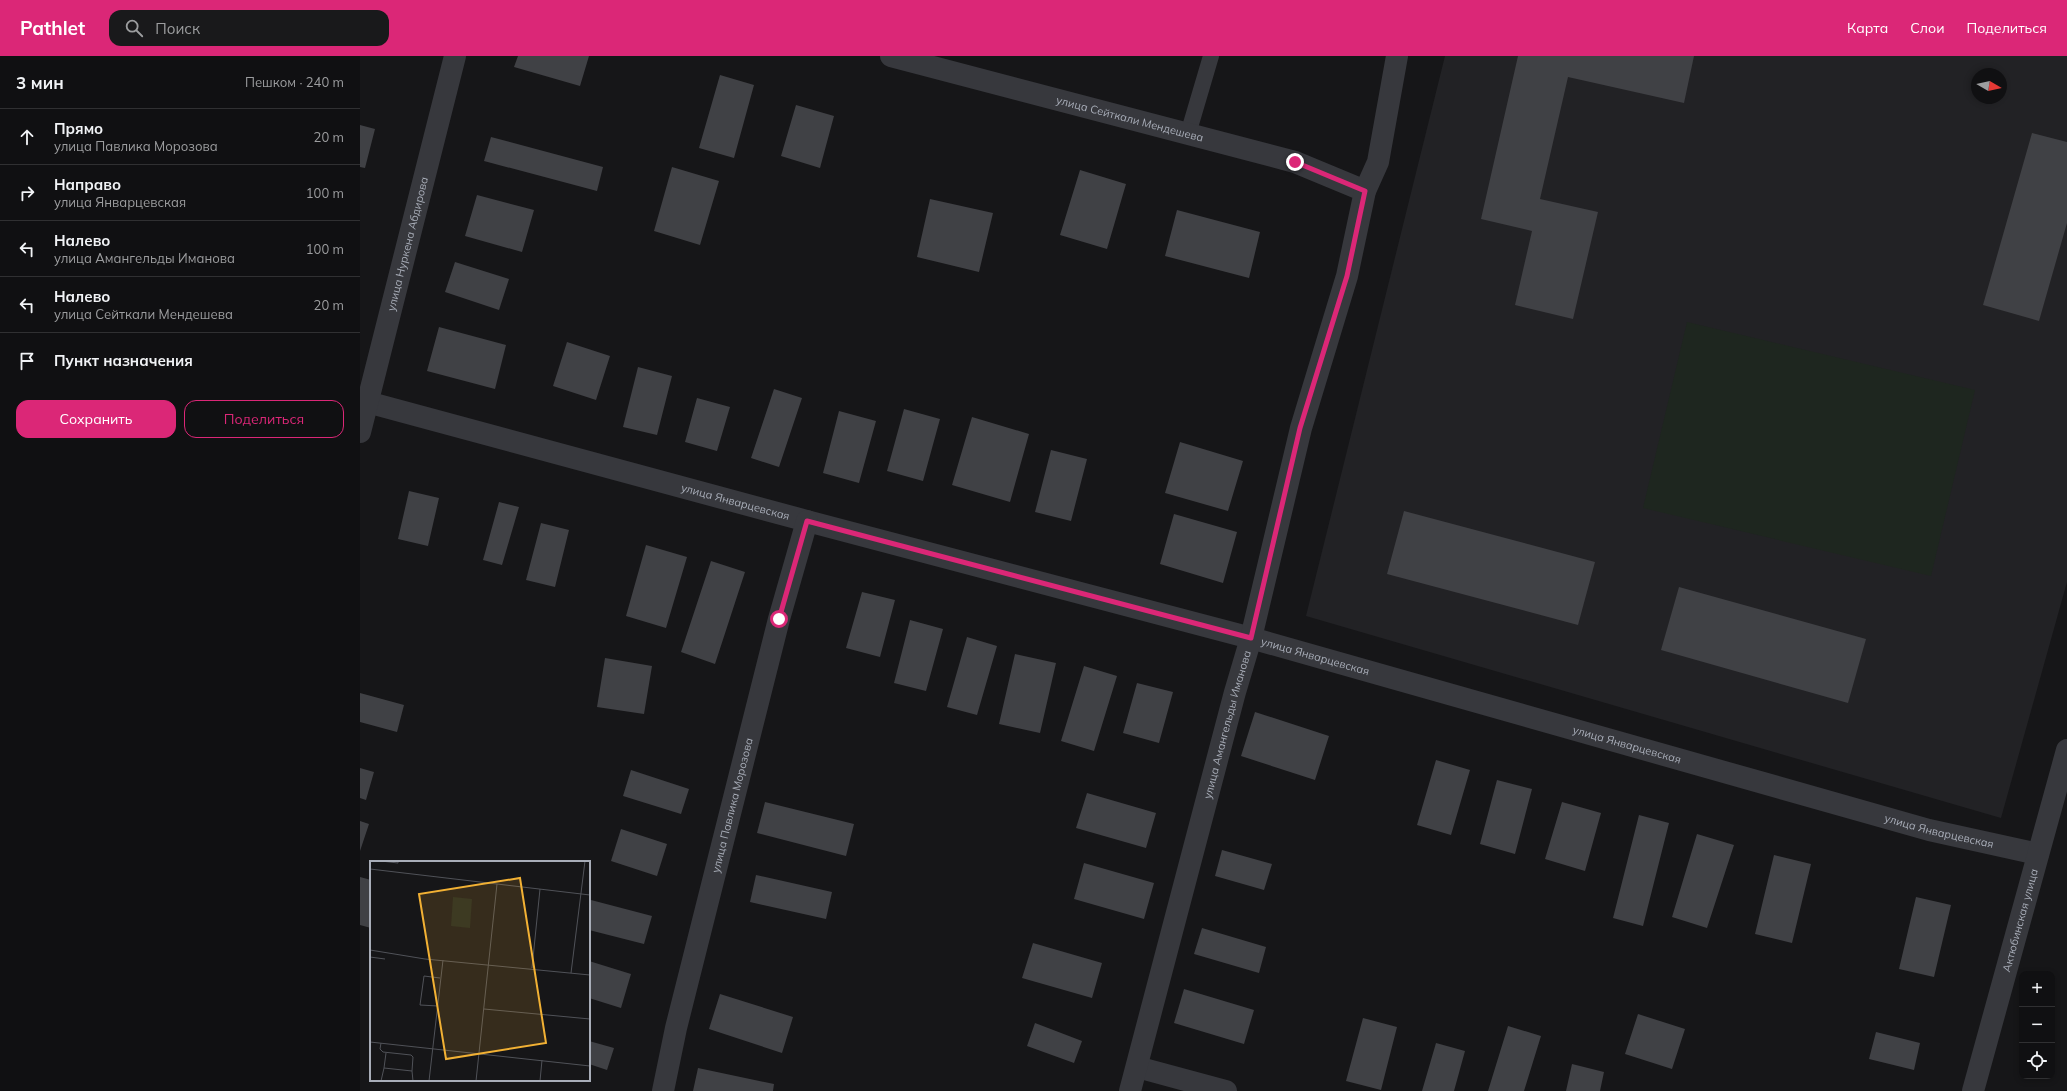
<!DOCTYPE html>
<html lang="ru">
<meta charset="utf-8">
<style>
body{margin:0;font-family:Mulish,sans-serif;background:#19191b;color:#f1f3f6}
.controls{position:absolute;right:12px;bottom:12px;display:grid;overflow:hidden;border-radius:8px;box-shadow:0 2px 6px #0003}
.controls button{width:36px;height:36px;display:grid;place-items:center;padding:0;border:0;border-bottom:1px solid #303032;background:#101012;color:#f1f3f6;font:20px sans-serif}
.compass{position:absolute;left:1611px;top:12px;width:36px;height:36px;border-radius:50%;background:#101012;box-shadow:0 2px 6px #0003;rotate:99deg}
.stop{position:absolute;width:12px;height:12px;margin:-9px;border:3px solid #db2777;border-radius:50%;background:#fff}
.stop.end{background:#db2777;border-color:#fff;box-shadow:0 1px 4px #0008}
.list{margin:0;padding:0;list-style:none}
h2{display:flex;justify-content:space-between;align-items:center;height:52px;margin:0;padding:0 16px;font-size:17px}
h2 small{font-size:13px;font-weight:400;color:#9c9d9f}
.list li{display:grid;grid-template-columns:26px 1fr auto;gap:12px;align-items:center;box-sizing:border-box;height:56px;padding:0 16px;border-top:1px solid #303032}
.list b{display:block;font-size:15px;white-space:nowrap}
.list p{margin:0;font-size:13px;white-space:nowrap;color:#9c9d9f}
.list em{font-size:13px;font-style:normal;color:#9c9d9f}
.actions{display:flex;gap:8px;padding:12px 16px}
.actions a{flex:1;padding:9px 0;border:1px solid #db2777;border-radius:12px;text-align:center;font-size:14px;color:#db2777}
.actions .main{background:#db2777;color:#fff}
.icon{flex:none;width:22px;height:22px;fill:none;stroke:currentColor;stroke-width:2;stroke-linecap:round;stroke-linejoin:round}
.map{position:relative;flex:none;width:1707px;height:1035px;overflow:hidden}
header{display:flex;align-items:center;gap:24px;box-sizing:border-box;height:56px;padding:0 20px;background:#db2777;color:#fff}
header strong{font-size:19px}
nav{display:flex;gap:22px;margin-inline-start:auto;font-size:14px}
.search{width:280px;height:36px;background:#19191b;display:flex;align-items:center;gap:10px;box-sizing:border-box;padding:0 14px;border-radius:12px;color:#9c9d9f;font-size:15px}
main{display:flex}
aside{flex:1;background:#101012}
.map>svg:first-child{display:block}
.built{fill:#222225;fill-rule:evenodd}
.green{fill:#1e261f}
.building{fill:#404145}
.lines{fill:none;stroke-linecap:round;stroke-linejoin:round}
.service{stroke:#37383d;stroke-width:16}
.minor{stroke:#37383d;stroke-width:22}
.tertiary{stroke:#37383d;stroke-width:22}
.route{stroke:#db2777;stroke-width:5}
.labels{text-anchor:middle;stroke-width:3.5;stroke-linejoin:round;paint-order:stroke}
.street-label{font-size:11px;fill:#a8adb8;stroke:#111113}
.inset-road{fill:none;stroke:#505258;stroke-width:1}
.view{fill:#f2b134;fill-opacity:0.15;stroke:#f2b134;stroke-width:2}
.inset-edge{fill:none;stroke:#a8adb8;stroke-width:2}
</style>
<header>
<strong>Pathlet</strong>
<div class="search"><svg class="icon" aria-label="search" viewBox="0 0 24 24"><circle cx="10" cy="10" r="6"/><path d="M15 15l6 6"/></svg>Поиск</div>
<nav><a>Карта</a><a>Слои</a><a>Поделиться</a></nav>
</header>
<main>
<aside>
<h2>3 мин<small>Пешком · 240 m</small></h2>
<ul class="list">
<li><svg class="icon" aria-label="ahead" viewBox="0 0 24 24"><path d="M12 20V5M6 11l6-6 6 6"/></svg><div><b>Прямо</b><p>улица Павлика Морозова</p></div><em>20 m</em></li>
<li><svg class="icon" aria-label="right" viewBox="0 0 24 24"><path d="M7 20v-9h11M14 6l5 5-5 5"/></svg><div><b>Направо</b><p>улица Январцевская</p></div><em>100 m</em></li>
<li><svg class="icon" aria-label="left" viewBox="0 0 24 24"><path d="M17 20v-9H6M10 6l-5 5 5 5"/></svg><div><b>Налево</b><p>улица Амангельды Иманова</p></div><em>100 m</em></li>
<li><svg class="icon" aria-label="left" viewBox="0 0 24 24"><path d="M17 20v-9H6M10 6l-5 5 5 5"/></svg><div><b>Налево</b><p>улица Сейткали Мендешева</p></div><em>20 m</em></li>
<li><svg class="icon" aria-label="arrive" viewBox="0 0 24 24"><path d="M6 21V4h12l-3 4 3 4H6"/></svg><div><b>Пункт назначения</b></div></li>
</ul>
<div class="actions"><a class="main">Сохранить</a><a>Поделиться</a></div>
</aside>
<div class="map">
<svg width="1707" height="1035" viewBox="0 0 1707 1035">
<rect width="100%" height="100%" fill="#161618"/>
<!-- built -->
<path class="built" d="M1085 0H1707V526L1641 762 946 560ZM1617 18H1641V42H1617Z"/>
<!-- green -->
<path class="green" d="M1327 266 1615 334 1571 520 1283 452Z"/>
<!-- building -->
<path class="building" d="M158 0H229L220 30 154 11Z
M1158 0H1334L1324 47 1208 21 1180 143 1238 156 1213 263 1155 249 1172 175 1121 163Z
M360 19 394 29 374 102 339 92Z
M436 49 474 60 460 112 421 100Z
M0 69 15 73 5 112 0 111Z
M1672 77 1707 86V167L1679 265 1623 249Z
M131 81 243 111 237 135 124 105Z
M312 111 359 125 340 189 294 175Z
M720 114 766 128 747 193 700 179Z
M117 139 174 154 162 196 105 180Z
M570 143 633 157 619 216 557 201Z
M817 154 900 176 889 222 805 200Z
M95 206 149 223 139 254 85 236Z
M79 271 146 289 135 333 67 315Z
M207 286 250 300 236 344 193 330Z
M278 311 312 320 297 379 263 371Z
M414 333 442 342 419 411 391 402Z
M337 342 370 351 357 395 325 386Z
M544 353 580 363 563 425 527 415Z
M479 355 516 365 499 427 463 417Z
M612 361 669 378 650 446 592 429Z
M820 386 883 405 868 455 805 437Z
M691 394 727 403 711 465 675 456Z
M49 435 79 442 68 490 38 483Z
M139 446 159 451 142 509 123 504Z
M1044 455 1235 506 1218 569 1027 518Z
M814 458 877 476 863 527 800 508Z
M181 467 209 474 195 531 166 524Z
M286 489 327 501 306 572 266 560Z
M351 505 385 516 355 608 321 596Z
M1319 531 1506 583 1488 647 1301 594Z
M502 536 535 544 520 601 486 592Z
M550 564 583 573 566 635 534 627Z
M607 581 637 590 617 659 587 651Z
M655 598 696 607 680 677 639 668Z
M245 602 292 610 284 658 237 651Z
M724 610 757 620 734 695 701 685Z
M777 627 813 636 799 687 763 677Z
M0 637 44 649 37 676 0 666Z
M895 656 969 680 955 724 881 700Z
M1076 704 1110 714 1091 779 1057 769Z
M0 712 14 716 6 744 0 742Z
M271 714 329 733 321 758 263 740Z
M1137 724 1172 733 1155 798 1120 788Z
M727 737 796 757 786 792 716 772Z
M405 746 494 768 486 800 397 777Z
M1202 746 1241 757 1225 815 1185 803Z
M1279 759 1309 767 1283 870 1253 862Z
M0 765 9 768 0 795Z
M261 773 307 788 297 820 251 805Z
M1337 778 1374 789 1347 872 1312 861Z
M862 794 912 808 904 834 855 820Z
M1414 799 1451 808 1432 887 1395 878Z
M724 807 794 827 784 863 714 843Z
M396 819 472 836 466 863 390 846Z
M0 821 11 824V872L0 869Z
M1556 841 1591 849 1574 921 1539 913Z
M231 844 292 860 284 888 229 874Z
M842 872 906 891 899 917 834 898Z
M673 887 742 907 732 942 662 922Z
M229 905 271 918 261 952 229 942Z
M824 933 894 954 884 988 814 967Z
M360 938 433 961 422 997 349 973Z
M1278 958 1325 973 1312 1013 1265 998Z
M1003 962 1037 971 1021 1034 986 1025Z
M675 967 722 985 714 1007 667 990Z
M1148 970 1181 980 1164 1035H1128Z
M1516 976 1560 987 1554 1014 1509 1003Z
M229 985 254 992 247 1014 229 1008Z
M1076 987 1105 995 1094 1035H1062Z
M1212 1008 1244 1016 1240 1035H1206Z
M338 1012 414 1028 413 1035H333Z"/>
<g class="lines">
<!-- service -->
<path class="service" d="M828 78 851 0"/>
<!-- minor -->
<g class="minor">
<path id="s1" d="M531 0 935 106 1005 135"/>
<path id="s2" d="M0 344 447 465 891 582 1569 774 1678 798"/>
<path id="s3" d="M0 376 95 0"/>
<path d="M777 1011 866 1035"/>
<path id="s4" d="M303 1035 316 972 419 563 447 465"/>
<path id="s5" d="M770 1035 875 636 891 582 941 372 987 220 1005 135 1018 106 1037 0"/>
</g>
<!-- tertiary -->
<path class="tertiary" id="s6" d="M1613 1035 1707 694"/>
</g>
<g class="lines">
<!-- route -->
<path class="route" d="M419 563 447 465 891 582 940 372 987 220 1005 135 935 106"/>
</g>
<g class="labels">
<!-- street labels -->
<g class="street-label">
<text dy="4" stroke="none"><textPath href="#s1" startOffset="247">улица Сейткали Мендешева</textPath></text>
<text dy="4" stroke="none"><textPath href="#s3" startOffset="194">улица Нуркена Абдирова</textPath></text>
<text dy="4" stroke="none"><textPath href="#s2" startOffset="389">улица Январцевская</textPath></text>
<text dy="4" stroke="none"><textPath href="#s2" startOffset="989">улица Январцевская</textPath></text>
<text dy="4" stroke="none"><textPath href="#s5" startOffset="379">улица Амангельды Иманова</textPath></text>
<text dy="4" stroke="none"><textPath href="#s2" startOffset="1313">улица Январцевская</textPath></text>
<text dy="4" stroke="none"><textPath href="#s4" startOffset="294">улица Павлика Морозова</textPath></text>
<text dy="4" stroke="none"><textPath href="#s2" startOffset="1637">улица Январцевская</textPath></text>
<text dy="4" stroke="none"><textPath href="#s6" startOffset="177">Актюбинская улица</textPath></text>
</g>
</g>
<!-- overview -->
<g transform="translate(10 805)">
<rect width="220" height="220" fill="#161618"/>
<path d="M83 36 102 38 100 67 81 65Z" fill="#1e261f"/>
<path class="inset-road" d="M11 0 28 2V0M0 8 220 34M0 89 55 98 220 114M0 96 15 98M162 107 170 28M201 112 215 0M68 145 50 144 54 115 70 117M114 148 220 158M0 181 220 205M11 182 10 188 13 191 41 194 43 196 42 210M14 207 16 192M11 220 14 207 42 210 43 220M59 220 73 99M106 220 127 23M170 220 172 199"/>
<path class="view" d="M150 17 176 182 76 198 49 33Z"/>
<rect width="220" height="220" class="inset-edge"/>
</g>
</svg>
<div class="controls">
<button>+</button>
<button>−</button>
<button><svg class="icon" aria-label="locate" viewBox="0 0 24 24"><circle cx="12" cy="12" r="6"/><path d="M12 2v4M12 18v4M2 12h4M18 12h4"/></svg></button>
</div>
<svg class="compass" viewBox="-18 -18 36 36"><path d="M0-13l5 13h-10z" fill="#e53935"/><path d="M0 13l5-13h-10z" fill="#9c9d9f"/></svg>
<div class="stop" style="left:419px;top:563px"></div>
<div class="stop end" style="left:935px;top:106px"></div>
</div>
</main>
